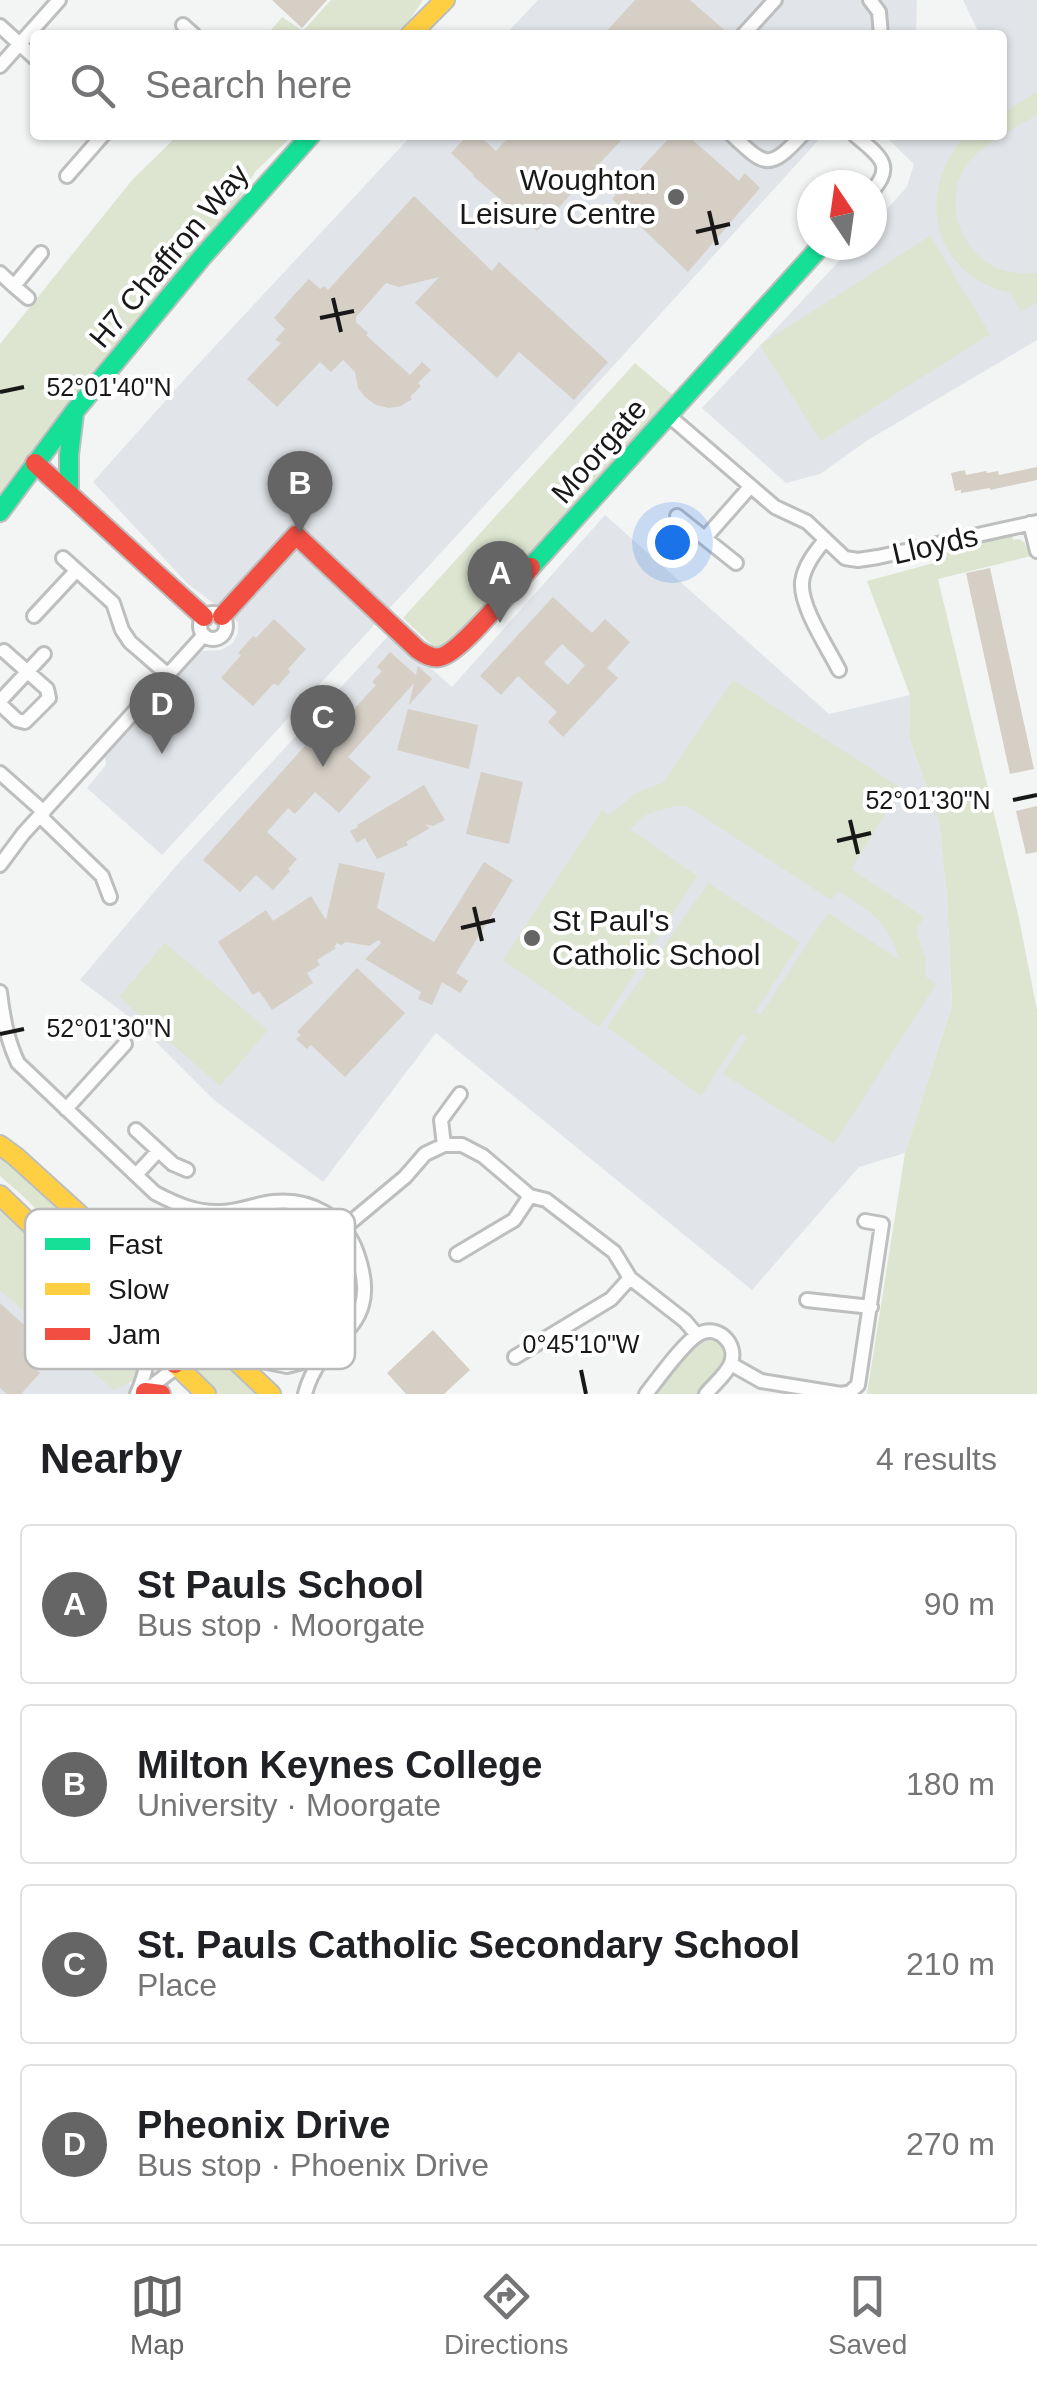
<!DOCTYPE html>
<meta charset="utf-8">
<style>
body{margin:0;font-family:Arial,sans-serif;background:#f6f6f6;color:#202124}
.compass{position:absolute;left:797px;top:170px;width:90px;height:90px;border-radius:50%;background:#fff;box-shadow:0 2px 8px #0004;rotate:347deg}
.you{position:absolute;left:672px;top:542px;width:35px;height:35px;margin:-25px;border:8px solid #fff;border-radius:50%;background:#1a73e8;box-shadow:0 0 0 15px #1a73e833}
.badge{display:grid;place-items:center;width:65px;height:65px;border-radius:50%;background:#656566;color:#fff;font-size:32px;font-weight:700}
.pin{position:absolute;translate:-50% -82px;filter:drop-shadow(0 2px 5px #0008)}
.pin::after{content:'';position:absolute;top:52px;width:35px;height:30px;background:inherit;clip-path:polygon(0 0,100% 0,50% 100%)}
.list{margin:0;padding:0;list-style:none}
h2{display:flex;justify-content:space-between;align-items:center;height:130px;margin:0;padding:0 40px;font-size:42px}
h2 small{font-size:32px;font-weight:400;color:#757577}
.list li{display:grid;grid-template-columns:65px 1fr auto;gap:30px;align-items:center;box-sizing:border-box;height:160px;margin:0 20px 20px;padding:0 20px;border:2px solid #e0e0e0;border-radius:10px}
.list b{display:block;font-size:38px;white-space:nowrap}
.list p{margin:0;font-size:32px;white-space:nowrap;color:#757577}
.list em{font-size:32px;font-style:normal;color:#757577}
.icon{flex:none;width:55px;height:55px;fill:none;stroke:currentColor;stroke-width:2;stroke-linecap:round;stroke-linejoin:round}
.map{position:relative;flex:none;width:1037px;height:1394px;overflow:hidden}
.search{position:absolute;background:#fff;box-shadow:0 2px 8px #0004;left:30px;right:30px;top:30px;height:110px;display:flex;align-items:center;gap:25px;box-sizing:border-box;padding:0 35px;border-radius:10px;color:#757577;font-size:38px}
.sheet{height:850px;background:#fff}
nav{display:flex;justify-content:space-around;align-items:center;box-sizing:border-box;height:140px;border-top:2px solid #e0e0e0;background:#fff;font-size:28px;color:#757577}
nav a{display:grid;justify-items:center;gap:5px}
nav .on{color:#656566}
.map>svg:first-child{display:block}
.built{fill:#e1e4e8}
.green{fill:#dde5d0;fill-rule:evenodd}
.building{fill:#d5cfc6;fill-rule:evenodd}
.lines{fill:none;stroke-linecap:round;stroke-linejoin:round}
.street-casing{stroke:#bdbebe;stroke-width:18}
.fast-casing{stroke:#bdbebe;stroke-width:22}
.slow-casing{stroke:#bdbebe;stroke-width:22}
.jam-casing{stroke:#bdbebe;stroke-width:22}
.street{stroke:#fdfdfd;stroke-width:12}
.fast{stroke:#16e098;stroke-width:18}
.slow{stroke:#ffcf43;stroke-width:18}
.jam{stroke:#f24e42;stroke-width:18}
.ticks{fill:none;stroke:#181819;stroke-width:4}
.poi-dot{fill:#656566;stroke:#fff;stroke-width:4}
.labels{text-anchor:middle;stroke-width:8;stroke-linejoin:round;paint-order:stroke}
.poi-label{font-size:30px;fill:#181819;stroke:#fff;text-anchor:end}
.street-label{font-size:30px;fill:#181819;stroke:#fff}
.key{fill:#fff;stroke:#bababa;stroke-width:2.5}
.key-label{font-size:28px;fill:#181819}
.ticks-label{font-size:25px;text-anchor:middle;fill:#181819;stroke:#fff;stroke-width:8;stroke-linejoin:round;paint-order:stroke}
</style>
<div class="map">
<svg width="1037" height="1394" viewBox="0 0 1037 1394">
<rect width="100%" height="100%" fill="#f3f4f4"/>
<!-- built -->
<path class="built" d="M538 0H917L916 32 913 35H505Z
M963 0H1037V340L868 440 820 474 786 483 702 408 854 245H872V225L907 187 914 164 884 135H1002V35H975L979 33Z
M412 135H823L614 365 162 855 87 788 106 765 105 757 192 658 199 651 221 650 233 643 238 633V622L188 584 93 482 191 372Z
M605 515 829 714 910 695 909 737 939 822 947 897 952 1006 905 1153 859 1167 752 1290 436 1033 323 1182 214 1100 136 1022 80 980 176 866 391 633 452 687Z
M0 1271 92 1348 140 1394H0Z"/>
<!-- green -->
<path class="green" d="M331 0H423L405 27 396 35H267L282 17 303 31Z
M1037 92V115C1014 129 984 142 967 164 942 200 959 252 999 269 1011 273 1024 274 1037 273V302L1021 312 1011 295 1012 293C934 277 914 196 963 138L967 135H1002V113Z
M178 135H293L255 172 236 204 99 370 0 505V344L133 179Z
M930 236 990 334 821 441 760 345Z
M635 363 676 398 445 649 434 647 403 618Z
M1012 535 1013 540 1019 539 1024 542 1031 556 938 579 1018 914 1037 1010V1394H867L905 1153 952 1006 947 897 939 822 909 737 910 695 867 581 934 563 929 553Z
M733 680 901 788 851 869 924 917 916 930 925 957 926 977 936 984 834 1144 723 1074 747 1037 742 1033 701 1096 607 1027 646 972 639 967 599 1027 503 960 602 811 609 815 636 793 664 782ZM676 806H687L831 900 838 891C873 913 886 919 900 960L828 913 760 1016 755 1012 800 943 708 883 661 951 652 946 697 876 630 829 647 814Z
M165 943 268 1030 220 1086 119 997Z
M0 1156 160 1303 170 1341 168 1343 24 1197 0 1176Z
M0 1199 135 1336 141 1357 133 1381 114 1390 0 1290Z
M180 1321 226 1366 237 1371 260 1394H216L182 1361Z
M713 1338C743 1353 712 1377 698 1394H654L696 1343 701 1339Z"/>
<!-- building -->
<path class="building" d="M272 0H327L302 28Z
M635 0H690L730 35H603Z
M468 135H479L496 151 511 135H626L537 231 473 176 474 175 451 153Z
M672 135H687L739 181 745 173 760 188 688 272 612 199Z
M414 196 492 271 499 262 608 362 574 400 519 352 497 378 415 303 439 277 399 287 386 283 356 317V322L368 333 366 335 410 375 422 362 431 370 418 383 421 386 410 397 412 399 401 406 389 408 376 405 365 397 358 388 355 372 343 360 331 372 320 362 277 407 247 379 281 343 275 340 285 329 274 318 293 296 309 279 320 289 324 286 328 290Z
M1037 467V480L990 490V488L961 493V490L955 491 951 473 965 470 966 475 986 471 987 473 998 471 999 475Z
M990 568 1034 769 1010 774 966 573Z
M553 597 592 633 605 619 630 642 607 668 618 678 563 737 548 722 557 712 518 676 501 695 480 676ZM562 644 585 665 568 685 544 663Z
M274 619 306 649 288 669 290 672 278 686 274 683 253 706 221 678 241 655 238 653 253 636 256 638Z
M390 652 416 675 418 666 432 679 409 705 414 683 348 757 371 777 339 813 315 792 295 814 288 808 267 832 297 859 288 869 290 871 273 890 256 875 240 892 203 860 336 711 345 719 376 685 372 682 382 671 377 667Z
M408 709 478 725 469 769 397 750Z
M481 772 523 782 509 844 466 834Z
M424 785 445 820 433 826 425 824 430 828 406 842 408 845 377 859 365 838 357 843 350 831 358 827 357 825Z
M1037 806V852L1026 854 1016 811Z
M484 862 513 880 456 973 468 981 460 993 442 982 432 1005 418 999 421 992 365 959 381 943 379 940 369 946 346 942 341 945 337 943 334 947 336 948 317 960 320 965 307 973 313 983 272 1010 259 991 253 995 218 942 266 910 273 921 311 896 326 920 339 863 385 873 377 908 434 942Z
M357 968 405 1013 345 1077 311 1045 307 1049 296 1039 301 1035 297 1032Z
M0 1303 47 1346 31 1364 40 1373 21 1394H7L0 1388Z
M433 1330 470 1370 444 1394H406L387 1373Z"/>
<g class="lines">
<!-- street casing -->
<g class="street-casing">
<path id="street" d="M870 0 879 12 881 35
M183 25 194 35
M0 26 35 58
M743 35 775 0
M0 66 59 0
M732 135C765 166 769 171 802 135
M855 135C876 154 897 164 872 191
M67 176 103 135
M0 273 14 286 41 253
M14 286 28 298
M668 415 775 507 807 522 845 558 858 560 878 557 1037 522
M677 516 736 563
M1030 523 1037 551
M705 538 750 487
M825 540C815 552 804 566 802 582 800 607 828 648 839 670
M63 558 113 603 122 630 130 642 168 675
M200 626a13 13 0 1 1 26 0a13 13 0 1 1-26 0Z
M34 616 76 571
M0 701 44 654
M0 704 17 720 25 722 49 698 47 689 4 651
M0 773 44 812
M40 816 102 876 110 897
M0 865 23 834 204 635
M0 992C3 1017 7 1040 18 1063L155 1193C176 1204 196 1213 220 1212 239 1212 255 1204 273 1202 311 1198 344 1217 357 1253 363 1270 367 1288 362 1305 355 1330 334 1340 321 1360 314 1370 308 1382 305 1394
M66 1109 125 1044
M136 1130 173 1164 187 1170
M444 1145 441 1120 460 1094
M136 1175 158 1151
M238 1211 248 1245 304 1298
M345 1227 405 1177 425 1154 444 1145H462L483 1156 530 1196 546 1200 614 1252 630 1278 685 1321 697 1335
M457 1254 514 1220 530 1196
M807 1300 871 1307
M232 1355 287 1366 322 1357
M515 1357 611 1299 630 1278
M731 1364 761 1381 841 1394 850 1392 858 1385 882 1224 865 1221
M144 1392 170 1372 175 1364
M137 1394C146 1373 150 1357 144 1334
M646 1394C658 1379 684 1342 699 1334 717 1324 738 1343 731 1363 727 1374 713 1385 706 1394"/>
</g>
<!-- fast casing -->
<g class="fast-casing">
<path id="fast" d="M69 493V455L74 414
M0 512 74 412 203 256 311 135
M531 567 822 245"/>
</g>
<!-- slow casing -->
<g class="slow-casing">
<path id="slow" d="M410 35 445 0
M0 1145 15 1156 146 1275 271 1394
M0 1195 206 1394"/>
</g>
<!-- jam casing -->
<g class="jam-casing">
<path id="jam" d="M35 463 204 617
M222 616 296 535 418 650C425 654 432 659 440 657 461 653 514 585 531 567
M159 1295 180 1335 175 1364
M145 1392 161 1394"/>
</g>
<!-- street -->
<use href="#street" class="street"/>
<!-- fast -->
<use href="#fast" class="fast"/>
<!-- slow -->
<use href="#slow" class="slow"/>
<!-- jam -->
<use href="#jam" class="jam"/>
</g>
<!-- ticks -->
<path class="ticks" d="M709 211 717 245M696 232 730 224M333 298 341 332M320 318 354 311M0 392 24 387M1013 800 1037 795M850 820 858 854M837 841 871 833M474 907 482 941M461 928 495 920M0 1034 24 1029M581 1370 586 1394"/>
<!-- markers -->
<g class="poi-dot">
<circle cx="676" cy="197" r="10"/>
<circle cx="532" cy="938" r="10"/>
</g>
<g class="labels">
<!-- poi labels -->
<g class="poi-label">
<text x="656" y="190">Woughton<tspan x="656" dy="34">Leisure Centre</tspan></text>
<text x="552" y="931" text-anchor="start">St Paul's<tspan x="552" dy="34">Catholic School</tspan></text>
</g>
<!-- street labels -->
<g class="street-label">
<text transform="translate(169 256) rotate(-50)" y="10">H7 Chaffron Way</text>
<text transform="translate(599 451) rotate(-49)" y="10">Moorgate</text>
<text transform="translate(935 545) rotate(-13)" y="10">Lloyds</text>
</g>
</g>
<!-- legend -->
<rect x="25" y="1209" width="330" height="160" rx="15" class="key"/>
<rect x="45" y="1238" width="45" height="12" fill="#16e098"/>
<rect x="45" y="1283" width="45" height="12" fill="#ffcf43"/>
<rect x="45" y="1328" width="45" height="12" fill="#f24e42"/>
<g class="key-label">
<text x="108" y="1254">Fast</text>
<text x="108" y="1299">Slow</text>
<text x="108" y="1344">Jam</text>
</g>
<g class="ticks-label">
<text x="109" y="396">52°01'40"N</text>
<text x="928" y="809">52°01'30"N</text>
<text x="109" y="1037">52°01'30"N</text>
<text x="581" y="1353">0°45'10"W</text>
</g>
</svg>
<svg class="compass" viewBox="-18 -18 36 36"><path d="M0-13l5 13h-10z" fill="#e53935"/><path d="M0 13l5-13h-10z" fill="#757577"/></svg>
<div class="you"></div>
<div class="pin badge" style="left:500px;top:623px">A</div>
<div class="pin badge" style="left:300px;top:533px">B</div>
<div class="pin badge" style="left:323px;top:767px">C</div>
<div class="pin badge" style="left:162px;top:754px">D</div>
<div class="search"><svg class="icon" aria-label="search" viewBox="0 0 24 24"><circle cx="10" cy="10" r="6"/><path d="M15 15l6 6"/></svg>Search here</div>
</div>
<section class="sheet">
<h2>Nearby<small>4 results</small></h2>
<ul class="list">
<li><span class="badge">A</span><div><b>St Pauls School</b><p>Bus stop · Moorgate</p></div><em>90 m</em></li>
<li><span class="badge">B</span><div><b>Milton Keynes College</b><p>University · Moorgate</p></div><em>180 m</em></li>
<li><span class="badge">C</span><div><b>St. Pauls Catholic Secondary School</b><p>Place</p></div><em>210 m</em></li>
<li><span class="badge">D</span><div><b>Pheonix Drive</b><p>Bus stop · Phoenix Drive</p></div><em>270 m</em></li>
</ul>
</section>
<nav>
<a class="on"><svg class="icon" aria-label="map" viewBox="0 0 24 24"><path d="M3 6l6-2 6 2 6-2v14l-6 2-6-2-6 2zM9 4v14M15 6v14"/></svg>Map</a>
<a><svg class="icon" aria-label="directions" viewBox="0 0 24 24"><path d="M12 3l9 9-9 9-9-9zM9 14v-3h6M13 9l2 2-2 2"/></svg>Directions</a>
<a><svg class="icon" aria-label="saved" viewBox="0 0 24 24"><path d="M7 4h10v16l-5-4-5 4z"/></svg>Saved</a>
</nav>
